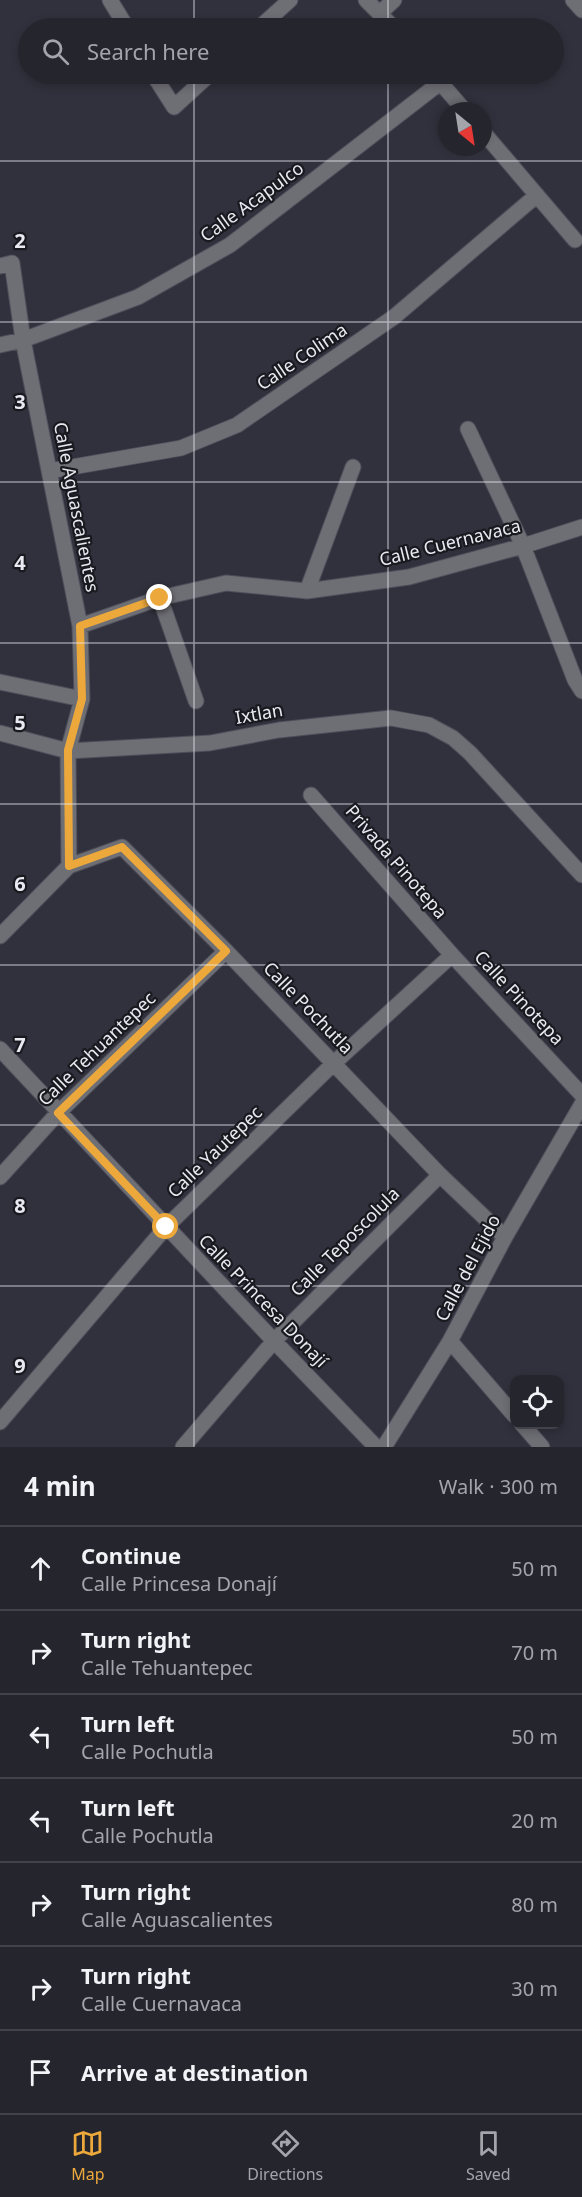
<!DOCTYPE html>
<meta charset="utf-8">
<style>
body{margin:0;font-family:"Noto Sans",sans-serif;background:#31313a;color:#f1f3f6}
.controls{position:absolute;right:18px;bottom:18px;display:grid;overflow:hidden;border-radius:12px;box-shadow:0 3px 9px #0003}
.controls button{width:54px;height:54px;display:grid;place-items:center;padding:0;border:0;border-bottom:2px solid #42424a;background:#25252e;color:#f1f3f6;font:30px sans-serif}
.compass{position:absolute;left:438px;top:102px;width:54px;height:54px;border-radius:50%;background:#25252e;box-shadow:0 3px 9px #0003;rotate:150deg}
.stop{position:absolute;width:18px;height:18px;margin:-14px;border:4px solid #eda83b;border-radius:50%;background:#fff}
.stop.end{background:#eda83b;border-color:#fff;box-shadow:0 2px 6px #0008}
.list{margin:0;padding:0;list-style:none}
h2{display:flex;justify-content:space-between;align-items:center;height:78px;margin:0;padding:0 24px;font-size:26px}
h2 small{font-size:20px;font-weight:400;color:#a3a5aa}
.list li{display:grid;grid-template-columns:39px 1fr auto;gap:18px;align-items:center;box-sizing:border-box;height:84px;padding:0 24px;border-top:2px solid #42424a}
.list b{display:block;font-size:22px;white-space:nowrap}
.list p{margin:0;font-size:20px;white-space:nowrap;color:#a3a5aa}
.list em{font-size:20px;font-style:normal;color:#a3a5aa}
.icon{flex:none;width:33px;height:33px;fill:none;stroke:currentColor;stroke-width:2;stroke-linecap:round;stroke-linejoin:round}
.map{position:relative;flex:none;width:582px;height:1447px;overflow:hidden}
.search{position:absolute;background:#25252e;box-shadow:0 3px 9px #0003;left:18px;right:18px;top:18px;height:66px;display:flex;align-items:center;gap:15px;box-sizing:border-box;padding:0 21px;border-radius:33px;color:#a3a5aa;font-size:22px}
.sheet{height:666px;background:#25252e}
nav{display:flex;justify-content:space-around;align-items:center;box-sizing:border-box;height:84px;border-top:2px solid #42424a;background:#25252e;font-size:16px;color:#a3a5aa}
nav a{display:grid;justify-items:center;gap:3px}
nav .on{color:#eda83b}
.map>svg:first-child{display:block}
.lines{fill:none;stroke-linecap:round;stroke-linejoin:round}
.minor-casing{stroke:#4e4e5a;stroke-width:17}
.minor{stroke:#6e6e75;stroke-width:15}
.route{stroke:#eda83b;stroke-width:8}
.grid{fill:none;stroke:#e8e9f1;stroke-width:1.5;stroke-opacity:0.55}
.labels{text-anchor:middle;stroke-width:4.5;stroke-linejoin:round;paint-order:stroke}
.street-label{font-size:18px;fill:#e8e9f1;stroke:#19191f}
.grid-label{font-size:20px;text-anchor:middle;font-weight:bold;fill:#e8e9f1;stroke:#19191f;stroke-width:4.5;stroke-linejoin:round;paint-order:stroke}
</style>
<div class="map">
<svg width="582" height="1447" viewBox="0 0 582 1447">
<rect width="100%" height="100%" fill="#31313d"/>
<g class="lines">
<!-- minor casing -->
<g class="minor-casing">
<path id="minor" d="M110 0 127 28
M366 0 394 28
M573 0 582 10
M380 13 394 0
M259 28 290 0
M153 74 174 107 210 74
M433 74 465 111
M483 132 575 240
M0 266 12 263 23 340 80 626 82 699 68 751 69 866
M0 345 23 340 138 297 230 245 441 82
M468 429 523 546 575 680 582 691
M49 471 181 448 237 425 394 317 537 195
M307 591 353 467
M160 598 196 701
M80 626 160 598 226 583 307 591 409 577 523 546 582 527
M0 682 82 699
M0 733 68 751 210 743 279 730 391 718 429 725 453 738 470 753 582 875
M311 795 452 955 582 1095
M0 936 69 866 122 847 226 951 440 1175 505 1237
M0 1049 274 1341 376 1447
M0 1177 58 1113 226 951
M450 1341 514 1415
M0 1422 166 1227 334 1063 452 955
M522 1424 542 1447
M183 1447 274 1341 440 1175
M384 1447 450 1341 505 1237 582 1104"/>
</g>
<!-- minor -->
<use href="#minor" class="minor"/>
</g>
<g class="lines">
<!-- route -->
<path class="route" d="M160 598 80 626 82 699 68 750 69 866 122 847 226 951 58 1113 166 1227"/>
</g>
<!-- grid -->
<path class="grid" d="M194 0V28M388 0V28M194 74V1447M388 74V1447M0 161H582M0 322H582M0 482H582M0 643H582M0 804H582M0 965H582M0 1125H582M0 1286H582"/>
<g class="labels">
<!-- street labels -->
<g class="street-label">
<text transform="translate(252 202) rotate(-36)" y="6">Calle Acapulco</text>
<text transform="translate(302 357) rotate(-34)" y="6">Calle Colima</text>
<text transform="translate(76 507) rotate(79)" y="6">Calle Aguascalientes</text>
<text transform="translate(450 543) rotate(-14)" y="6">Calle Cuernavaca</text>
<text transform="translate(259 714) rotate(-10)" y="6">Ixtlan</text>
<text transform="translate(396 862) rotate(49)" y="6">Privada Pinotepa</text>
<text transform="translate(519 998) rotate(47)" y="6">Calle Pinotepa</text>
<text transform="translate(308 1008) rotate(46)" y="6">Calle Pochutla</text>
<text transform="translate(97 1049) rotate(-44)" y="6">Calle Tehuantepec</text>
<text transform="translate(215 1152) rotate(-44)" y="6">Calle Yautepec</text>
<text transform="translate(345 1242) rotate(-45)" y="6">Calle Teposcolula</text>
<text transform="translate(468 1268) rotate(-62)" y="6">Calle del Ejido</text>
<text transform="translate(263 1301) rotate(46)" y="6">Calle Princesa Donají</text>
</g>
</g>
<g class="grid-label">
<text x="20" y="248">2</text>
<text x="20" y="409">3</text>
<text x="20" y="570">4</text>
<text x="20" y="730">5</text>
<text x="20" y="891">6</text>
<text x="20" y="1052">7</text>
<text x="20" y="1213">8</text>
<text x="20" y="1373">9</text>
</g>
</svg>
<div class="controls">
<button><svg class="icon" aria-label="locate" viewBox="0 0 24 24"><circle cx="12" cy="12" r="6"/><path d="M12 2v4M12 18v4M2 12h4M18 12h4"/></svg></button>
</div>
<svg class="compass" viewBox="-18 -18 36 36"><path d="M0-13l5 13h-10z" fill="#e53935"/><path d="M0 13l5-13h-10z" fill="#a3a5aa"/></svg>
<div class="stop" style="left:166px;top:1227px"></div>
<div class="stop end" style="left:160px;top:598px"></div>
<div class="search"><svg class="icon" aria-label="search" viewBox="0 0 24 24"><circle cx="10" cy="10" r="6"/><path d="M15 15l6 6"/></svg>Search here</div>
</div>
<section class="sheet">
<h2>4 min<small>Walk · 300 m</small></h2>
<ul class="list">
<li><svg class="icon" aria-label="ahead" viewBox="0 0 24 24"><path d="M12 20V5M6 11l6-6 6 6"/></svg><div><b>Continue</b><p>Calle Princesa Donají</p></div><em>50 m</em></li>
<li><svg class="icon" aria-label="right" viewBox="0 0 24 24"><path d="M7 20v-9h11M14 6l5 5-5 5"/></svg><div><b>Turn right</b><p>Calle Tehuantepec</p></div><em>70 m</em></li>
<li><svg class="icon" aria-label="left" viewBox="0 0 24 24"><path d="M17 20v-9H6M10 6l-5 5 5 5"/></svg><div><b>Turn left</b><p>Calle Pochutla</p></div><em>50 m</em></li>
<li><svg class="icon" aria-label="left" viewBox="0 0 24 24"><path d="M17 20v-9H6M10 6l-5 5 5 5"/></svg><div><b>Turn left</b><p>Calle Pochutla</p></div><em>20 m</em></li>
<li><svg class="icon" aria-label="right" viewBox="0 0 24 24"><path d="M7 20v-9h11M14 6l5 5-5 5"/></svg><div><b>Turn right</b><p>Calle Aguascalientes</p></div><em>80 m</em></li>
<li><svg class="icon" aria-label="right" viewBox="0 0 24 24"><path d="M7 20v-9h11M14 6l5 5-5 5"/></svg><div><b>Turn right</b><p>Calle Cuernavaca</p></div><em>30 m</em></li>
<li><svg class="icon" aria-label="arrive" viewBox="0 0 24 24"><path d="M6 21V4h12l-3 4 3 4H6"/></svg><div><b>Arrive at destination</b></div></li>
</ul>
</section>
<nav>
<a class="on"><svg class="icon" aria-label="map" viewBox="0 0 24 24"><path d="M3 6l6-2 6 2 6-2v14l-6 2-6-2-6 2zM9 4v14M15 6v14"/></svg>Map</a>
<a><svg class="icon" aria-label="directions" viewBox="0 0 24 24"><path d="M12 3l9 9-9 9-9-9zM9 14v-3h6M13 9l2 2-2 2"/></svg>Directions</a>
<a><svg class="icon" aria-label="saved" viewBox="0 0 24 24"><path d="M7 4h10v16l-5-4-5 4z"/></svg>Saved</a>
</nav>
